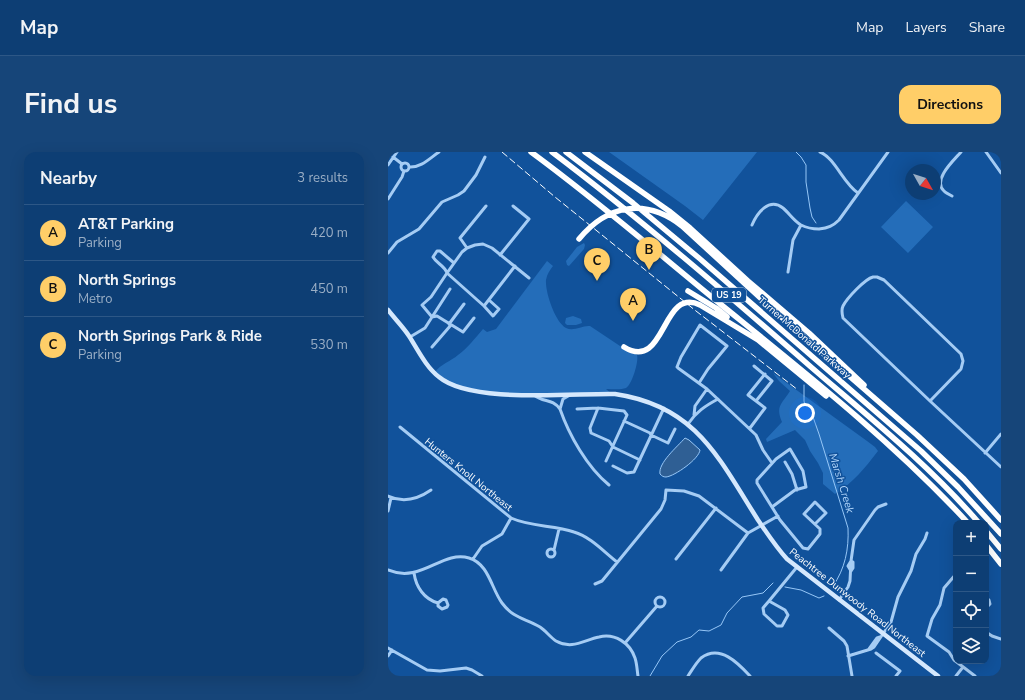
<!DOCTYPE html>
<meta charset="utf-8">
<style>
body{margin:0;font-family:"Nunito Sans",sans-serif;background:#164579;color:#f1f3f6}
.controls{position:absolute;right:12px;bottom:12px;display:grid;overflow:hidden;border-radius:8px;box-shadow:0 4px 16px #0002}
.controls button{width:36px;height:36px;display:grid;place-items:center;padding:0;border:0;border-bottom:1px solid #2d5786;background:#0d3e74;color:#f1f3f6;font:20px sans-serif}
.compass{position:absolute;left:517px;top:12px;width:36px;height:36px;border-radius:50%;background:#0d3e74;box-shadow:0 4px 16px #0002;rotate:129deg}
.you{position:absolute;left:417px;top:261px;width:14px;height:14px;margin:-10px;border:3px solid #fff;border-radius:50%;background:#1a73e8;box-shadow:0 0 0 6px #1a73e833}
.badge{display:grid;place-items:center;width:26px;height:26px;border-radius:50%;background:#ffce68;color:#111;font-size:13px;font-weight:700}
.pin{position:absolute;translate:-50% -33px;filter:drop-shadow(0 1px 2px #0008)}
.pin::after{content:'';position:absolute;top:21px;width:14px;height:12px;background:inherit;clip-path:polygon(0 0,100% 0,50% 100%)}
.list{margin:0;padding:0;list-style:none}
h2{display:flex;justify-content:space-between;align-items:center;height:52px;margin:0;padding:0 16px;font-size:17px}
h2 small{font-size:13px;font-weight:400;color:#9aaec5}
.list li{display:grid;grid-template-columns:26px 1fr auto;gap:12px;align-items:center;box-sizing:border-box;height:56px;padding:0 16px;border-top:1px solid #2d5786}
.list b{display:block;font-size:15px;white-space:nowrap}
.list p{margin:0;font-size:13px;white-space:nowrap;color:#9aaec5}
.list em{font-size:13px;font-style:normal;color:#9aaec5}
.icon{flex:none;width:22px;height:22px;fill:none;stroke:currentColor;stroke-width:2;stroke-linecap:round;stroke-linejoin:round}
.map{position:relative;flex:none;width:613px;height:524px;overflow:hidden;border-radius:12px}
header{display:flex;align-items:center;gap:24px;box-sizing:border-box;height:56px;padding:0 20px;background:#0d3e74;border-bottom:1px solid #2d5786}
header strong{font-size:19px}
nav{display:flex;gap:22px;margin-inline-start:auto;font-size:14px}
.intro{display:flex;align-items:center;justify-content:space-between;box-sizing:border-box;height:96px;padding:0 24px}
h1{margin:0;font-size:28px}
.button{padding:10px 18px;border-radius:12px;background:#ffce68;color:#111;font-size:14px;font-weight:700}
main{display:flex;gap:24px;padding:0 24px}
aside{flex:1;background:#0d3e74;border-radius:12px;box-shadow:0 4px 16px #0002}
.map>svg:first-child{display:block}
.green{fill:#246db9}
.water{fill:#2f5f94;stroke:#97c7f7}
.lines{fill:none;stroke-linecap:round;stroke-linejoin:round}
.stream{stroke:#97c7f7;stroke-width:1}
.street{stroke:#a5ccf4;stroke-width:3}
.secondary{stroke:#d5e8fd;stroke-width:4.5}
.highway{stroke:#fff;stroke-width:5.5}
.rail{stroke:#fff;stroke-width:1;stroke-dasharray:7 3;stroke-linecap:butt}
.labels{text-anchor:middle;stroke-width:3;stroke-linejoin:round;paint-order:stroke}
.shield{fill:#11529b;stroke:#b8cbe1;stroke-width:1}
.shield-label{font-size:9px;font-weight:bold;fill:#fff}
.street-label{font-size:10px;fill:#fff;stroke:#11529b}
.water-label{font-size:11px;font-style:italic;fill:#b2d6fb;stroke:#11529b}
</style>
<header>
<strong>Map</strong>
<nav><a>Map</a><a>Layers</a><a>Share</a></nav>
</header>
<div class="intro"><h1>Find us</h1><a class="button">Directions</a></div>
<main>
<aside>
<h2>Nearby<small>3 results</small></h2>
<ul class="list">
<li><span class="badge">A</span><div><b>AT&amp;T Parking</b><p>Parking</p></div><em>420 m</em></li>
<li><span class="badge">B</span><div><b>North Springs</b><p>Metro</p></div><em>450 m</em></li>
<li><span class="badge">C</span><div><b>North Springs Park &amp; Ride</b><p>Parking</p></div><em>530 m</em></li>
</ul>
</aside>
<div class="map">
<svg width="613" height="524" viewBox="0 0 613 524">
<rect width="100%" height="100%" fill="#11529b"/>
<!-- green -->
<path class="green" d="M221 0H369L315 68 297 54Z
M518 49 545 75 520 101 493 75Z
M196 91 197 93 196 97 181 114 179 113 178 109 189 95Z
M159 109 165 114C162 118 159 122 158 128 157 140 167 170 178 176 186 180 194 173 202 174L238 198 249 203C251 209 244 233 238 236 233 238 224 237 218 237L225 243 117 245 66 235 47 220C53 212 63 209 70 203 80 196 87 186 95 177L99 180 108 177Z
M185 164 193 167 194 171 188 173H179L177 171 178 166Z
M385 221 479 289 487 295 490 299C476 317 466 330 447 342L435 332V321L430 311 422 299 417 288 407 278 379 290 378 287 394 270C387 254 394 252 402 239L391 229Z"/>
<!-- water -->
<path class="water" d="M297 286 301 288 312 298C311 307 287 324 278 325 275 325 274 324 272 322 270 311 289 295 297 286Z"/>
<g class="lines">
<!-- stream -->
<path class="stream" d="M408 0 413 5 418 13V30L422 56 424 65 428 71
M416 233V249L417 254 425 265 431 282 460 376C461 397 457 417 445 434
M397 435 413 438 431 446 436 444
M262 524 274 504 289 490 303 485 311 478 321 479 333 473 339 461 354 445 375 441 385 431"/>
<!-- street -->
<path class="street" d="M432 0C447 6 455 31 470 41
M598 0 613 21
M5 5 14 12
M13 15a4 4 0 1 1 8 0a4 4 0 1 1-8 0Z
M0 13 9 0
M21 15C33 16 42 6 51 0
M564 44C562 43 558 41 556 39 544 28 566 8 573 0
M0 47 14 25 16 19
M364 73C369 61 381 45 395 56 401 61 406 69 413 73 419 76 425 77 431 77 440 76 445 74 451 68L500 0
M79 96 72 86 98 54
M0 101 9 90 31 77 54 50 70 43 76 39 88 23 97 5
M112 103 141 67 125 54
M66 111 52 99H49L45 105C49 112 56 113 59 121L96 154 127 114
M400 120 405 88 413 73
M485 125H489L496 128 573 202 575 209 573 217 542 249 455 166C454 162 453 158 455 154 459 146 477 127 485 125Z
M96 154 105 164 111 157 101 148
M86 166 75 180 49 164 44 165 34 153 43 145 59 121 74 100 79 96 87 93 95 92 104 96 141 126
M61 172 76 152
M22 185 37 176 62 137
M44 195 63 173
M311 231 320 217 339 194 312 173 293 205 289 215 290 216 319 237 368 283 375 298 384 311
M146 243C156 251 164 246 172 257L175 247 182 243
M368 249 360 243 377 222
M542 249 613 315
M210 256 202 276 203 281 221 289 225 295 252 308
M172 257C181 283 199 315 221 333
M189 257 210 256 236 259 239 263 218 309
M306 263 307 254 319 237
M236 269 262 281 263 283 280 291 287 277
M300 272C308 260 317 254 330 247
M12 275 123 366C143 375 166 373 186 380 203 385 216 400 229 410
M362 276 377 256 368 249 384 229 366 214
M597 301 613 282
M397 310 404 322 409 338
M225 314 239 321 246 320 276 256
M0 344C15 351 30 347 43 338
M384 355 407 338 418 335 415 319 402 297 388 307 369 328V331L392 368 415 396 420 397 432 382V377L416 362 427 350 438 361 427 372
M0 359 3 346
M159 401a4 4 0 1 1 8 0a4 4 0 1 1-8 0Z
M166 398 171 377
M85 407 94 394 114 382 123 366
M288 407 328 356
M0 418C33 432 54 398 81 406 101 412 103 436 114 451 126 467 137 466 152 475 158 479 162 485 168 489 184 498 196 488 211 485 227 481 242 491 247 506 249 512 249 518 250 524
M333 418 360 381 390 364
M463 419 465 416V410L463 409
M463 419 460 414 463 409
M26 421C28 435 36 447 50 451L55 447 58 448 60 453 59 455 54 457 50 454V451
M568 422 556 436 552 453 544 467 539 484 561 500 566 508 587 524
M207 432 214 429 273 357 277 348 278 338 296 339 311 344 360 381
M267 450a5 5 0 1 1 10 0a5 5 0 1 1-10 0Z
M598 446 601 448 602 452 598 456
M451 448 460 435 462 429 463 409 466 388 487 358 490 355 498 352
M381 449 397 458 400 463 394 474H389L376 462 375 456Z
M381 449 409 415
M441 476 456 489 459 494 464 524
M598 480 604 484 613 487
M237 491 269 454
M0 496 39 518 52 519 78 516 84 518 94 524
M481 497 489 486 492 485
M488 501 512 519 508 524
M0 504 4 498
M460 504 483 497 486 495 503 470 510 445 523 419 528 402 537 387 539 381
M300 524C304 518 308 511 313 506 332 492 350 511 362 524
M568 524 575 515"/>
<!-- secondary -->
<path class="secondary" d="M0 158C7 167 15 175 21 184 30 198 38 215 51 225 83 252 185 241 227 242 308 254 330 305 370 368 379 381 388 395 399 407L550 524"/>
<!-- highway -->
<path class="highway" d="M143 0C210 49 272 103 336 155 420 223 506 291 580 371
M164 0C254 68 338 141 423 215 481 265 541 313 591 371
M178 0 245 51 311 106 533 299 570 335 613 382
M197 0 281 59 302 76 360 129 421 181 476 233
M191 87C220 52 258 46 294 74L391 163 529 283 576 327 613 368
M300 139 328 156 339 165
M236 195C278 221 273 134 312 153L370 188 438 244
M598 379 613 397
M598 393 613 412"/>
<!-- rail -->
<path class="rail" d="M114 0 167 45 308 159 410 238"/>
</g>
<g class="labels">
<!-- shield labels -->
<rect class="shield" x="324" y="136" width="34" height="14" rx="3"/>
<g class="shield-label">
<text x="341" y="146">US 19</text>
</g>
<!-- street labels -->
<g class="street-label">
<text transform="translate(417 185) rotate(41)" y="4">Turner McDonald Parkway</text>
<text transform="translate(81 322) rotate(39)" y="4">Hunters Knoll Northeast</text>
<text transform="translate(470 450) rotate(38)" y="4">Peachtree Dunwoody Road Northeast</text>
</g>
<!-- water labels -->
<g class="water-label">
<text transform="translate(454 331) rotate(73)" y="4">Marsh Creek</text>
</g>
</g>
</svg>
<div class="controls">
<button>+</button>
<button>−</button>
<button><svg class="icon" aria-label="locate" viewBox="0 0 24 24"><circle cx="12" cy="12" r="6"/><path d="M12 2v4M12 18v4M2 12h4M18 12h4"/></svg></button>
<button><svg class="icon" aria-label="layers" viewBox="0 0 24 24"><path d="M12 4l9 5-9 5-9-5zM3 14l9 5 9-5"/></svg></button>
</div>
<svg class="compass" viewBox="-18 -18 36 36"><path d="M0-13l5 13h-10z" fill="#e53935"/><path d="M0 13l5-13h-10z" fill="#9aaec5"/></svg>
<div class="you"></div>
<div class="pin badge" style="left:245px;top:169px">A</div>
<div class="pin badge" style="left:261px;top:118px">B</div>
<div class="pin badge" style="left:209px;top:129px">C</div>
</div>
</main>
